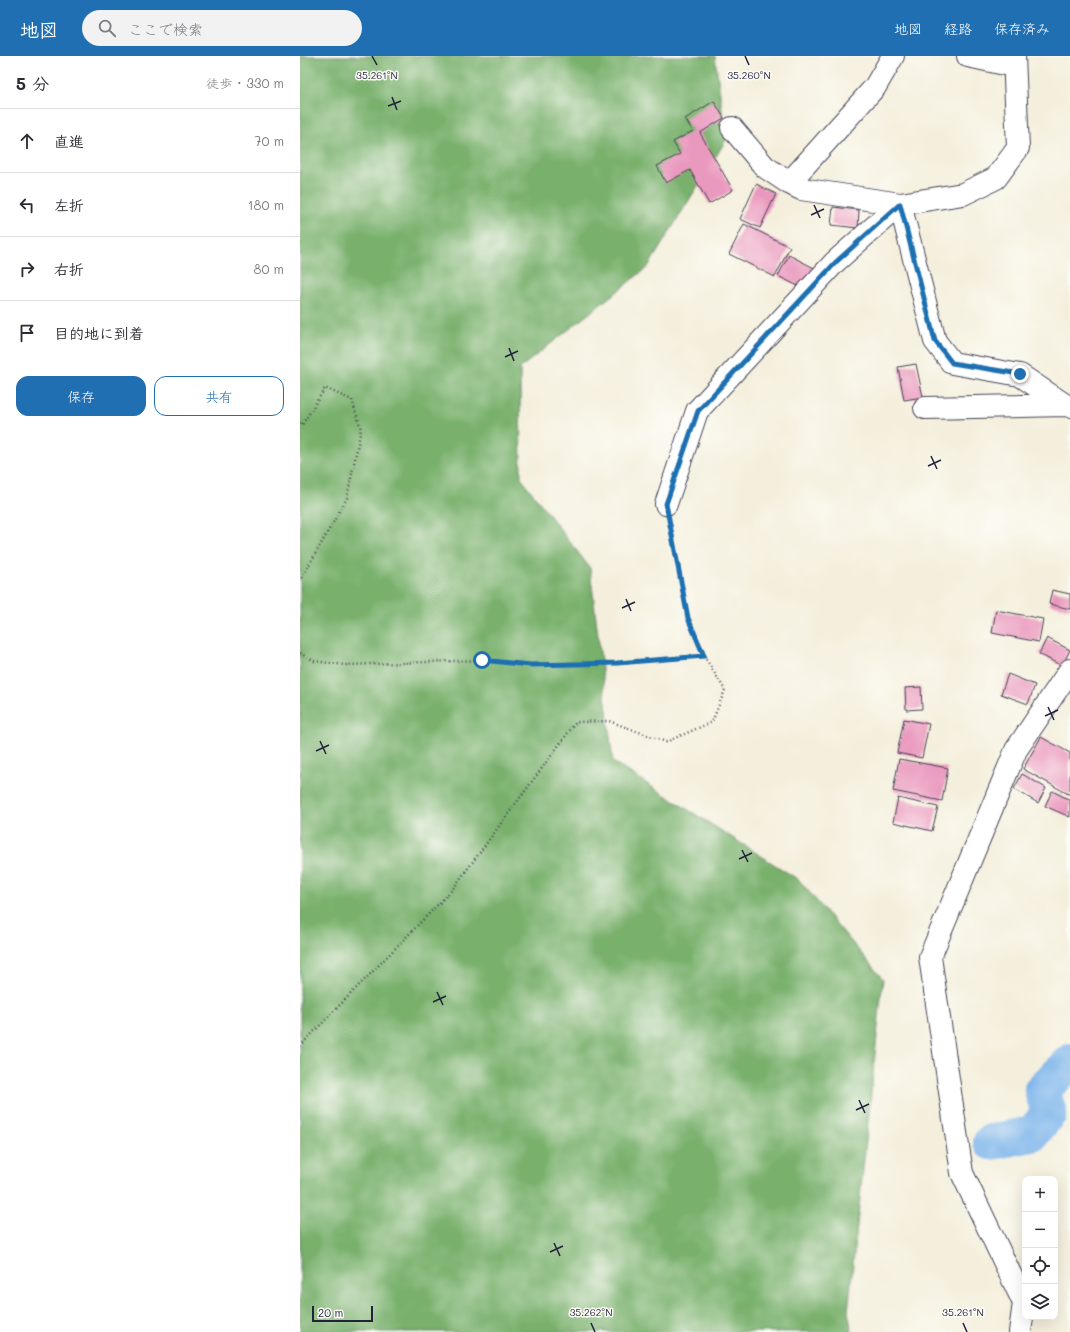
<!DOCTYPE html>
<html lang="ja">
<meta charset="utf-8">
<style>
body{margin:0;font-family:Mali,"Klee One",sans-serif;background:#f2f2f3;color:#2b2b33}
.controls{position:absolute;right:12px;bottom:12px;display:grid;overflow:hidden;border-radius:8px;box-shadow:0 4px 16px #0002}
.controls button{width:36px;height:36px;display:grid;place-items:center;padding:0;border:0;border-bottom:1px solid #e1e1e2;background:#fff;color:#2b2b33;font:20px sans-serif}
.scale{position:absolute;left:12px;bottom:10px;width:61px;box-sizing:border-box;padding-left:4px;border:2px solid #22223b;border-top:0;font-size:11px;line-height:14px;white-space:nowrap;color:#22223b;-webkit-text-stroke:3px #fdfcf7;paint-order:stroke}
.stop{position:absolute;width:12px;height:12px;margin:-9px;border:3px solid #1f6fb2;border-radius:50%;background:#fff}
.stop.end{background:#1f6fb2;border-color:#fff;box-shadow:0 1px 4px #0008}
.list{margin:0;padding:0;list-style:none}
h2{display:flex;justify-content:space-between;align-items:center;height:52px;margin:0;padding:0 16px;font-size:17px}
h2 small{font-size:13px;font-weight:400;color:#7c7c81}
.list li{display:grid;grid-template-columns:26px 1fr auto;gap:12px;align-items:center;box-sizing:border-box;height:64px;padding:0 16px;border-top:1px solid #e1e1e2}
.list b{display:block;font-size:15px;white-space:nowrap}
.list em{font-size:13px;font-style:normal;color:#7c7c81}
.actions{display:flex;gap:8px;padding:12px 16px}
.actions a{flex:1;padding:9px 0;border:1px solid #1f6fb2;border-radius:12px;text-align:center;font-size:14px;color:#1f6fb2}
.actions .main{background:#1f6fb2;color:#fff}
.icon{flex:none;width:22px;height:22px;fill:none;stroke:currentColor;stroke-width:2;stroke-linecap:round;stroke-linejoin:round}
.map{position:relative;flex:none;width:770px;height:1276px;overflow:hidden}
header{display:flex;align-items:center;gap:24px;box-sizing:border-box;height:56px;padding:0 20px;background:#1f6fb2;color:#fff}
header strong{font-size:19px}
nav{display:flex;gap:22px;margin-inline-start:auto;font-size:14px}
.search{width:280px;height:36px;background:#f2f2f3;display:flex;align-items:center;gap:10px;box-sizing:border-box;padding:0 14px;border-radius:22px;color:#7c7c81;font-size:15px}
main{display:flex}
aside{flex:1;background:#fff}
.map>svg:first-child{display:block}
.forest{fill:#78b06c;stroke:#4d6954}
.lines{fill:none;stroke-linecap:round;stroke-linejoin:round}
.river{stroke:#7bb4eb;stroke-width:36}
.building{fill:#ea99be}
.street-casing{stroke:#424153;stroke-width:24}
.path{stroke:#424153;stroke-width:2.5;stroke-dasharray:1 3;stroke-linecap:butt}
.street{stroke:#fff;stroke-width:22}
.route{stroke:#1f6fb2;stroke-width:5}
.ticks{fill:none;stroke:#22223b;stroke-width:1.5}
.ticks-label{font-size:10px;text-anchor:middle;fill:#22223b;stroke:#fdfcf7;stroke-width:3;stroke-linejoin:round;paint-order:stroke}
</style>
<header>
<strong>地図</strong>
<div class="search"><svg class="icon" aria-label="search" viewBox="0 0 24 24"><circle cx="10" cy="10" r="6"/><path d="M15 15l6 6"/></svg>ここで検索</div>
<nav><a>地図</a><a>経路</a><a>保存済み</a></nav>
</header>
<main>
<aside>
<h2>5 分<small>徒歩 · 330 m</small></h2>
<ul class="list">
<li><svg class="icon" aria-label="ahead" viewBox="0 0 24 24"><path d="M12 20V5M6 11l6-6 6 6"/></svg><div><b>直進</b></div><em>70 m</em></li>
<li><svg class="icon" aria-label="left" viewBox="0 0 24 24"><path d="M17 20v-9H6M10 6l-5 5 5 5"/></svg><div><b>左折</b></div><em>180 m</em></li>
<li><svg class="icon" aria-label="right" viewBox="0 0 24 24"><path d="M7 20v-9h11M14 6l5 5-5 5"/></svg><div><b>右折</b></div><em>80 m</em></li>
<li><svg class="icon" aria-label="arrive" viewBox="0 0 24 24"><path d="M6 21V4h12l-3 4 3 4H6"/></svg><div><b>目的地に到着</b></div></li>
</ul>
<div class="actions"><a class="main">保存</a><a>共有</a></div>
</aside>
<div class="map">
<svg width="770" height="1276" viewBox="0 0 770 1276">
<rect width="100%" height="100%" fill="#fdfcf7"/>
<filter id="ink" filterUnits="userSpaceOnUse"><feTurbulence type="fractalNoise" baseFrequency=".025" numOctaves="2"/><feDisplacementMap in="SourceGraphic" scale="8" xChannelSelector="R" yChannelSelector="G"/><feConvolveMatrix kernelMatrix="1 2 1 2 8 2 1 2 1" color-interpolation-filters="sRGB"/></filter>
<filter id="wash" filterUnits="userSpaceOnUse"><feTurbulence type="fractalNoise" baseFrequency=".012" numOctaves="4" result="noise"/><feDisplacementMap in="SourceGraphic" scale="16" xChannelSelector="R" yChannelSelector="G"/><feGaussianBlur stdDeviation="0.9" result="paint"/><feColorMatrix in="noise" values="0 0 0 0 0 0 0 0 0 0 0 0 0 0 0 0 0 1.4 0 .05"/><feComposite in="paint" operator="in"/></filter>
<g filter="url(#wash)">
<rect width="100%" height="100%" fill="#f4efdc"/>
<!-- forest -->
<path class="forest" d="M0 0H415L426 84 348 211 220 312 221 422 290 512 313 706 499 824 583 923 548 1256 552 1276H0Z"/>
<g class="lines">
<!-- river -->
<path class="river" d="M691 1086 732 1078 749 1057 742 1034 770 1006"/>
</g>
<g id="blocks">
<!-- building -->
<path class="building" d="M414 45 424 62 400 77 433 134 409 148 390 114 366 127 357 110 380 98 373 86 393 75 385 63Z
M456 128 476 138 460 172 440 163Z
M533 151 559 154 558 172 531 169Z
M444 168 490 191 475 221 429 198Z
M489 199 514 212 504 233 478 220Z
M616 308 623 341 604 344 598 311Z
M752 534 770 538V553L749 548Z
M696 554 743 563 739 586 692 577Z
M747 582 770 594 762 610 739 598Z
M708 618 735 629 728 648 701 638Z
M621 631 622 653 606 654 605 632Z
M604 663 629 668 622 702 597 697Z
M741 681 770 697V739L723 713Z
M599 703 648 712 642 745 593 735Z
M722 718 746 732 738 747 714 733Z
M752 735 770 744V761L745 750Z
M598 742 638 751 632 775 593 766Z"/>
</g>
</g>
<g filter="url(#ink)">
<use href="#blocks" fill-opacity="0" stroke="#424153" stroke-width="1"/>
<g class="lines">
<!-- street casing -->
<g class="street-casing">
<path id="street" d="M593 0 575 31 489 127 501 133 600 148 663 138 696 122 718 92 714 0
M668 0 714 10
M432 72 465 111 489 127
M600 148 635 285 652 307 720 319 765 349 770 350
M625 352 765 349
M366 448 397 355 535 206 600 148
M720 1276 724 1247 662 1117 630 901 716 694 770 614"/>
</g>
<!-- path -->
<path class="path" d="M0 367 2 369 25 332 52 344 61 373 47 442 0 525
M0 597 14 605 45 609 182 604 230 609 317 607 404 600 388 562 370 468
M0 990 152 834 276 666 309 665 366 686 412 666 425 634 404 600"/>
<!-- street -->
<use href="#street" class="street"/>
</g>
</g>
<g class="lines" filter="url(#ink)">
<!-- route -->
<path class="route" d="M182 604 230 609 317 607 404 600 388 562 366 448 398 355 536 206 600 148 635 285 652 307 720 318"/>
</g>
<!-- ticks -->
<path class="ticks" d="M72 0 77 9M445 0 449 9M92 41 97 54M88 50 101 45M514 149 520 162M511 159 524 153M209 292 214 305M205 301 218 295M631 400 637 413M628 410 641 404M326 543 331 555M322 552 335 546M748 651 754 664M745 660 758 654M20 685 26 698M16 695 29 689M442 794 448 806M439 803 452 797M137 936 143 949M133 946 146 940M559 1044 565 1057M556 1054 569 1048M254 1187 260 1200M250 1196 263 1190M291 1267 295 1276M663 1267 667 1276"/>
<g class="ticks-label">
<text x="77" y="23">35.261°N</text>
<text x="449" y="23">35.260°N</text>
<text x="291" y="1260">35.262°N</text>
<text x="663" y="1260">35.261°N</text>
</g>
</svg>
<div class="controls">
<button>+</button>
<button>−</button>
<button><svg class="icon" aria-label="locate" viewBox="0 0 24 24"><circle cx="12" cy="12" r="6"/><path d="M12 2v4M12 18v4M2 12h4M18 12h4"/></svg></button>
<button><svg class="icon" aria-label="layers" viewBox="0 0 24 24"><path d="M12 4l9 5-9 5-9-5zM3 14l9 5 9-5"/></svg></button>
</div>
<div class="scale">20 m</div>
<div class="stop" style="left:182px;top:604px"></div>
<div class="stop end" style="left:720px;top:318px"></div>
</div>
</main>
